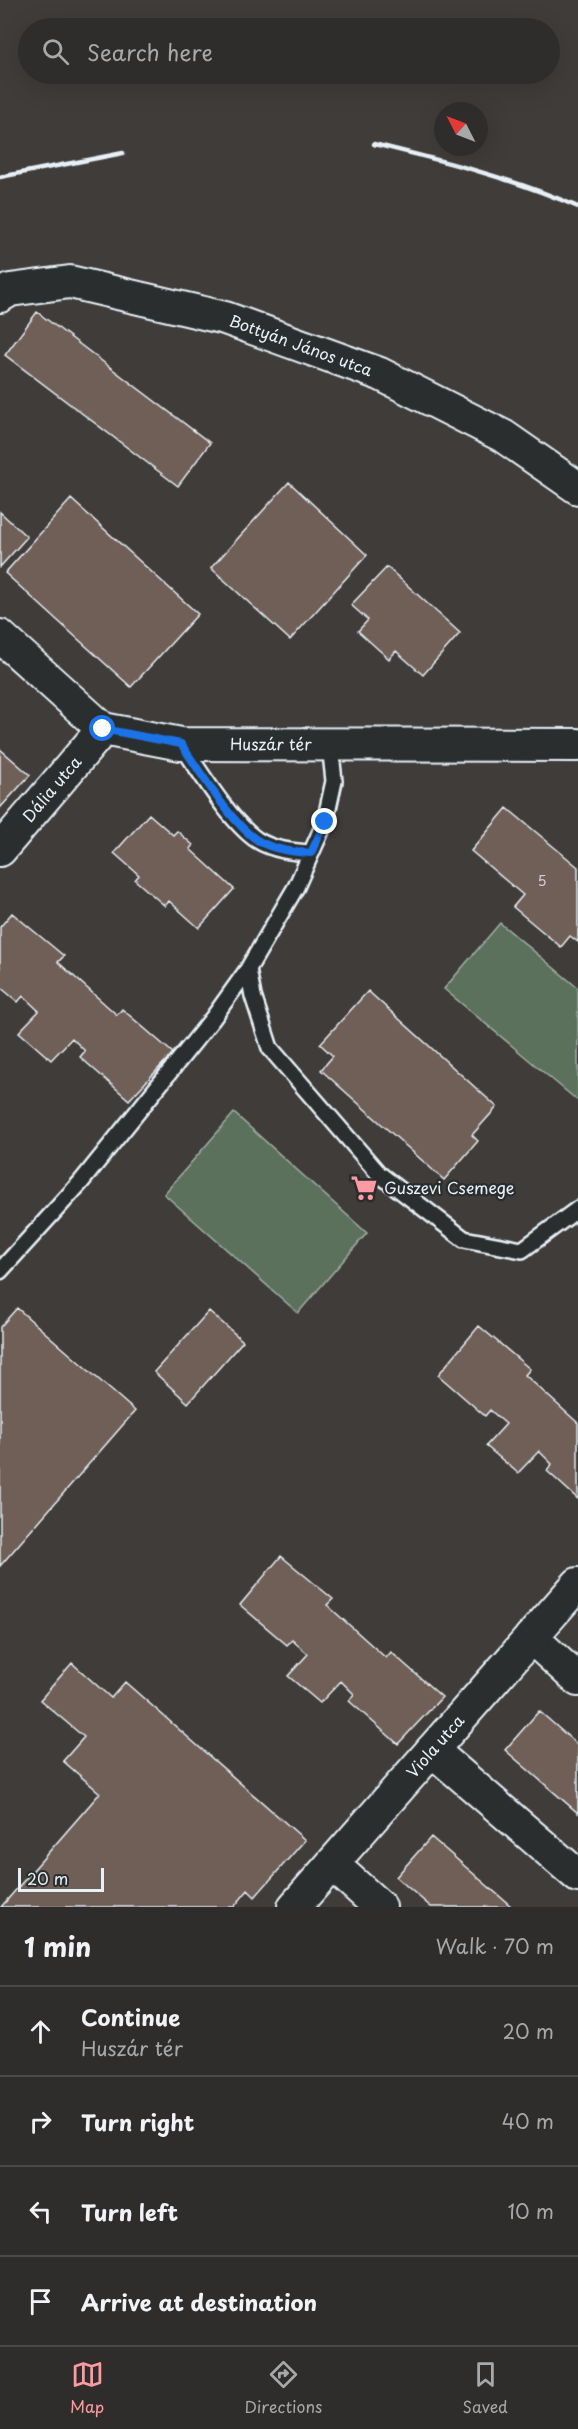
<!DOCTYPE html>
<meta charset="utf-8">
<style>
body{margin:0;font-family:"Playpen Sans",sans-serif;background:#3b3938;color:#f1f3f6}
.compass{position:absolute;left:434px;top:102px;width:54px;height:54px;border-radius:50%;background:#2f2d2c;box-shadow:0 6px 24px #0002;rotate:312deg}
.scale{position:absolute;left:18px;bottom:15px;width:86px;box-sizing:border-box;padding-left:6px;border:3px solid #e8f1f8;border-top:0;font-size:16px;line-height:21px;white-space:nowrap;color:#e8f1f8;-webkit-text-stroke:4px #2a2d2e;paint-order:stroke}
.stop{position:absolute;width:18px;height:18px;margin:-14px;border:4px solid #1a73e8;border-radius:50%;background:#fff}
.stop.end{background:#1a73e8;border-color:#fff;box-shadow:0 2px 6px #0008}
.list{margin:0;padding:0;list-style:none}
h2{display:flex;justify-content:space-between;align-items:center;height:78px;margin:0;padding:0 24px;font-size:26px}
h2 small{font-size:20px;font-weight:400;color:#a7a8a9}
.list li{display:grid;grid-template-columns:39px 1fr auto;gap:18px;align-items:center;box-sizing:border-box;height:90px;padding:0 24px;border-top:2px solid #4a4948}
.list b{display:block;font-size:22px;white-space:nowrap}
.list p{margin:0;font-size:20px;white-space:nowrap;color:#a7a8a9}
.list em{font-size:20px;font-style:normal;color:#a7a8a9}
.icon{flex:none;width:33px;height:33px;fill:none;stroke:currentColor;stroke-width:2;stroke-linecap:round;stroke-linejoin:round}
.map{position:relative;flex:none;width:578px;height:1907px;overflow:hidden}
.search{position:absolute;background:#2f2d2c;box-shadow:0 6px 24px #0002;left:18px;right:18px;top:18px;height:66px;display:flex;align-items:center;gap:15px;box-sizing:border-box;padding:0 21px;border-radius:33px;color:#a7a8a9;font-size:22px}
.sheet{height:438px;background:#2f2d2c}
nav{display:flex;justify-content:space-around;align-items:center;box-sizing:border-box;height:84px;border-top:2px solid #4a4948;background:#2f2d2c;font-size:16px;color:#a7a8a9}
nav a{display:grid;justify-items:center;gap:3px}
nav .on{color:#ff9aa2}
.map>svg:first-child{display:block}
.green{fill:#5c715c;stroke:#a2b1aa;stroke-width:1.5}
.building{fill:#6f5e57;stroke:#e8f1f8;stroke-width:1.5}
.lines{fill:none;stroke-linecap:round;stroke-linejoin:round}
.lane-casing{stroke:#e8f1f8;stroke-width:20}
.street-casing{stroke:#e8f1f8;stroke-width:36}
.lane{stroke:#2a2d2e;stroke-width:15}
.street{stroke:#2a2d2e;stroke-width:32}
.rail{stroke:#e8f1f8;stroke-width:4.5}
.route{stroke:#1a73e8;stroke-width:8}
.labels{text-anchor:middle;stroke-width:4.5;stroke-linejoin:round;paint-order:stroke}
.number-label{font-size:14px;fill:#caccd0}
.street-label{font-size:16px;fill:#e8f1f8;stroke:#2a2d2e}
.poi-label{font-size:16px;fill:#e8f1f8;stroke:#2a2d2e;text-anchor:start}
</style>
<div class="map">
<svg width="578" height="1907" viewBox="0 0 578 1907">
<rect width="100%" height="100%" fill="#3f3c3a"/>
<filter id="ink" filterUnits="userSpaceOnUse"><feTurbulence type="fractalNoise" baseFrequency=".0167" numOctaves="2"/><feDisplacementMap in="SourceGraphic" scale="12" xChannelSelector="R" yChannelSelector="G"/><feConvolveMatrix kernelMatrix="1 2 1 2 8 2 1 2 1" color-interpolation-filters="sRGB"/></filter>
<g filter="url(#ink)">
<!-- green -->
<path class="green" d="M500 923 578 988V1101L444 989Z
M234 1113 367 1233 298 1313 164 1194Z"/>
<!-- building -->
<path class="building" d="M37 312 210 443 178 486 5 355Z
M289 482 367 555 290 640 211 568Z
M71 499 198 614 131 687 5 573Z
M0 512 27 537 0 567Z
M387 567 460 633 423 675 396 651 389 659 358 631 368 620 351 605Z
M0 749 30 775 0 808Z
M507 808 578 867V942L570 936 561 947 513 907 523 895 471 851Z
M149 814 173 835 177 831 193 845 190 849 234 889 199 928 169 901 165 906 135 880 139 875 114 853Z
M12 913 64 956 58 962 117 1015 122 1009 173 1053 129 1100 80 1057 85 1051 72 1038 51 1060 19 1032 39 1011 23 996 18 1002 0 987V927Z
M368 991 497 1107 472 1135 478 1141 444 1180 321 1070 333 1056 320 1044Z
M17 1308 135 1411 0 1566V1327Z
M209 1311 243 1341 188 1403 154 1372Z
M479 1326 530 1369 525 1375 578 1423V1499L547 1471 552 1464 539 1451 518 1473 486 1446 506 1424 490 1410 485 1416 438 1375Z
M281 1556 333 1599 327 1605 386 1658 391 1652 442 1697 398 1744 349 1701 354 1694 341 1681 320 1703 288 1676 308 1654 292 1640 287 1645 240 1605Z
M72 1663 111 1698 125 1682 305 1840 255 1897 248 1890 234 1907H1L100 1793 63 1761 84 1737 40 1700Z
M539 1711 578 1745V1813L505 1750Z
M431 1837 512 1907H431L396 1877Z"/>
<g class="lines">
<!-- lane casing -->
<g class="lane-casing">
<path id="lane" d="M181 744C200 771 230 822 257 840 273 850 293 852 311 853
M248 969 253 996 270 1048 379 1174 464 1239 522 1250 578 1209
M0 1271 81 1182 213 1018 248 969 296 887 325 822 334 781 330 744"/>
</g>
<!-- street casing -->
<g class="street-casing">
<g id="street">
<path id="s1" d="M0 296 10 290 70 282 225 318 380 374 503 436 578 488"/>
<path id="s2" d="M0 636 103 729 181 744 578 745"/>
<path id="s3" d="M0 850 103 729"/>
<path d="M531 1637 578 1680"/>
<path d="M432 1750 578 1876"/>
<path d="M332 1864 380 1907"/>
<path id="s4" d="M294 1907 578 1584"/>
</g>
</g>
<!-- lane -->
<use href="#lane" class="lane"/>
<!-- street -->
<use href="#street" class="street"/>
<!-- rail -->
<path class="rail" d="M374 144C443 161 513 178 578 207
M0 177 123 153"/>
</g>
</g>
<g class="lines" filter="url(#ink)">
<!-- route -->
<path class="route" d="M103 729 181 744C200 771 230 822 257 840 273 850 293 852 311 853L325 822"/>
</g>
<!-- icons -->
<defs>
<g id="supermarket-bare" transform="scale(2.07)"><path d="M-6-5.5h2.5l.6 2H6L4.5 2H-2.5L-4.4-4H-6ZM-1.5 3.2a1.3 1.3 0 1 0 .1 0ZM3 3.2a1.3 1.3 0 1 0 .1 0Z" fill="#ff9aa2" stroke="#2a2d2e" stroke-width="2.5" paint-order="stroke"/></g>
</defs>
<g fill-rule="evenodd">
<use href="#supermarket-bare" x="364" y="1188"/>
</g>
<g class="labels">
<!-- number labels -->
<g class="number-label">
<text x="542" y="886">5</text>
</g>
<!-- street labels -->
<g class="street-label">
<text dy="6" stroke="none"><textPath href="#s1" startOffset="312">Bottyán János utca</textPath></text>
<text dy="6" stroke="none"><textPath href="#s2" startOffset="308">Huszár tér</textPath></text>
<text dy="6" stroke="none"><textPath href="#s3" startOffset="80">Dália utca</textPath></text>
<text dy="6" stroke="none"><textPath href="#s4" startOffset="214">Viola utca</textPath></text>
</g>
<!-- poi labels -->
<g class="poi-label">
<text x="384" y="1194">Guszevi Csemege</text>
</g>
</g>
</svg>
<svg class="compass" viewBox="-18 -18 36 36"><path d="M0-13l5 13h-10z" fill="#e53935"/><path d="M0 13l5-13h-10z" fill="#a7a8a9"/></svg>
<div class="scale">20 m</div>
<div class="stop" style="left:103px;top:729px"></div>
<div class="stop end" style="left:325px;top:822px"></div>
<div class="search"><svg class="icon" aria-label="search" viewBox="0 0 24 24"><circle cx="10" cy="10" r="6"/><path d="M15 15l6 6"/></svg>Search here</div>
</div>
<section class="sheet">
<h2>1 min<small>Walk · 70 m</small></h2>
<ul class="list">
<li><svg class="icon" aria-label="ahead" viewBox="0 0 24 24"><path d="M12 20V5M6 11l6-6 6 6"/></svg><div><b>Continue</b><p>Huszár tér</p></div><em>20 m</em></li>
<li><svg class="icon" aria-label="right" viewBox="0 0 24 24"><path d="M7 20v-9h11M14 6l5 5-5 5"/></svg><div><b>Turn right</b></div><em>40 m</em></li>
<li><svg class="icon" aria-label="left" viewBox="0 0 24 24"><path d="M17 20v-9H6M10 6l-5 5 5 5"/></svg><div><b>Turn left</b></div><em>10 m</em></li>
<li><svg class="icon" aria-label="arrive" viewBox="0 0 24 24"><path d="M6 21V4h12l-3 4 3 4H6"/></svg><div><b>Arrive at destination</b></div></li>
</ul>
</section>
<nav>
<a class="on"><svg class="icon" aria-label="map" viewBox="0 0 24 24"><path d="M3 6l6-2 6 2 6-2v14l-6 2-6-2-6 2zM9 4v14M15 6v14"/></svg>Map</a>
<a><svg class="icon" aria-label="directions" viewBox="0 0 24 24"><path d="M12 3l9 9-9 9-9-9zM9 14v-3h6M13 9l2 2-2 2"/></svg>Directions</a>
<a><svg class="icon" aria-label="saved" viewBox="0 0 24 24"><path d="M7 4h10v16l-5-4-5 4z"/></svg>Saved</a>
</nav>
